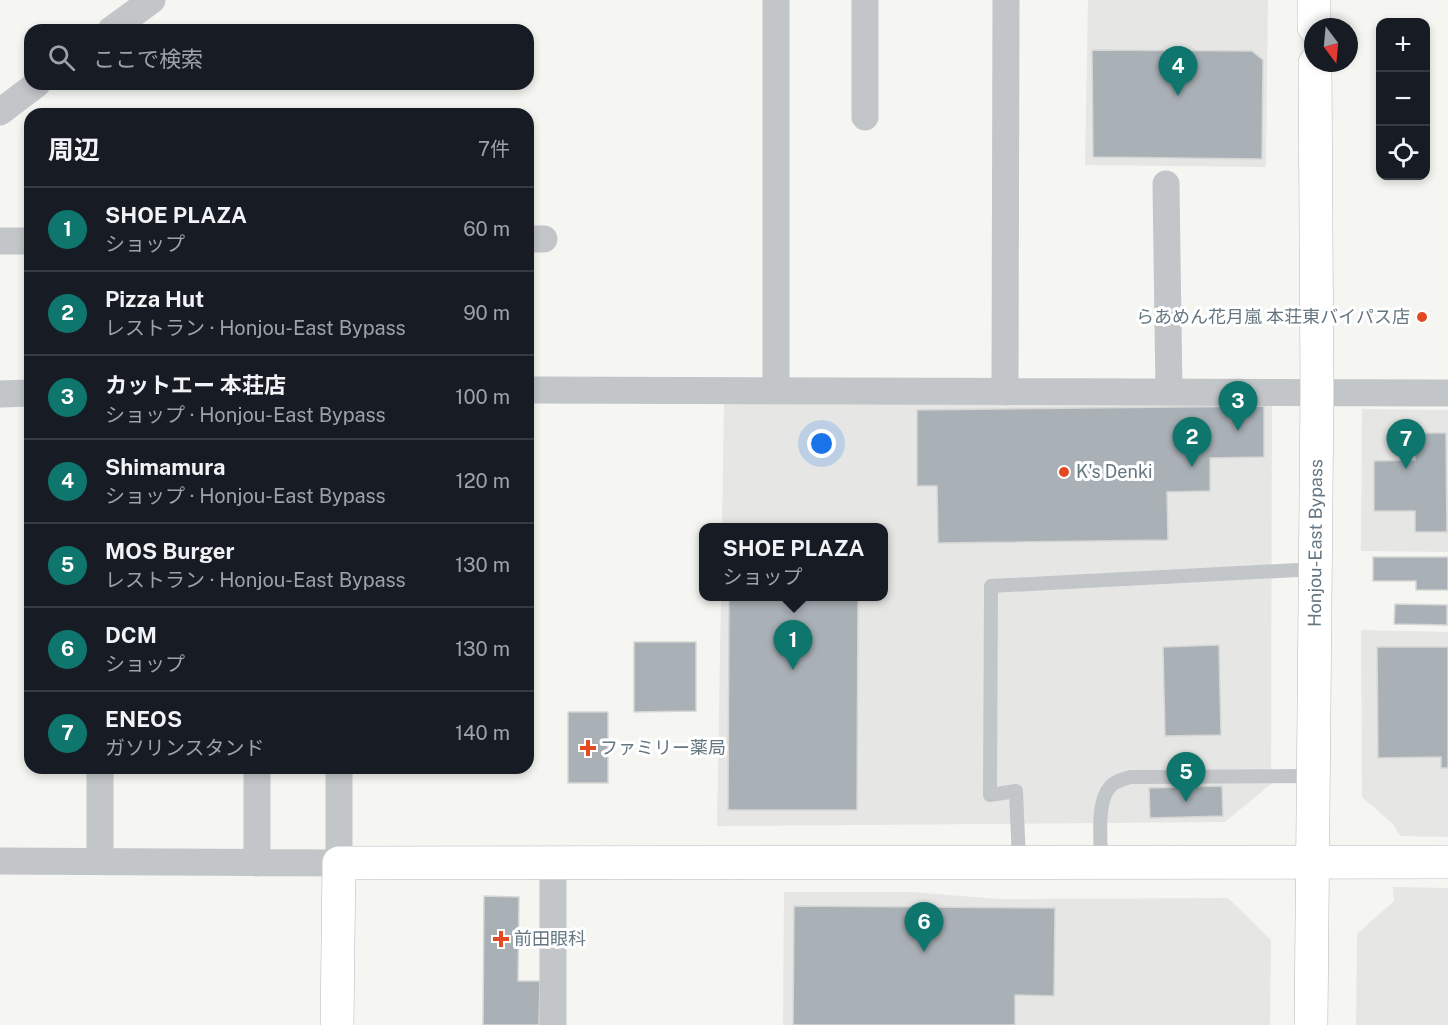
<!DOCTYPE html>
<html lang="ja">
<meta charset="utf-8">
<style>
body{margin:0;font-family:"Public Sans","Noto Sans JP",sans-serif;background:#20242c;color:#f1f3f6}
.controls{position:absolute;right:18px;top:18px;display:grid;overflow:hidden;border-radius:12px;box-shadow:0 3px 9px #0003}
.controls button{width:54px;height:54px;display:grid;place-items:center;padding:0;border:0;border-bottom:2px solid #363941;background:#171b24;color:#f1f3f6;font:30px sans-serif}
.compass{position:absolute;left:1304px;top:18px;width:54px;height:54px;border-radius:50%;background:#171b24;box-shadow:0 3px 9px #0003;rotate:164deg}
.you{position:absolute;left:822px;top:444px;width:21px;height:21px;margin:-15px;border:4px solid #fff;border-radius:50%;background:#1a73e8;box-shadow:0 0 0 9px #1a73e833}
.badge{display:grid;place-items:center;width:39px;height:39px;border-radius:50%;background:#0f766e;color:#fff;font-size:20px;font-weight:700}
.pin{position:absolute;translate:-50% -50px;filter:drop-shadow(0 2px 3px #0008)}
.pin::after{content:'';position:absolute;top:32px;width:21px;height:18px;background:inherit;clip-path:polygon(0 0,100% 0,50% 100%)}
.popup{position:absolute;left:699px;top:523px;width:189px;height:78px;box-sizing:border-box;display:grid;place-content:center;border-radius:12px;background:#171b24;filter:drop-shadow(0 2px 4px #0005);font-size:20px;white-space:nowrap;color:#9ea1a6}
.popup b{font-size:22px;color:#f1f3f6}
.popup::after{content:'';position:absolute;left:50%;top:100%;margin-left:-12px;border:12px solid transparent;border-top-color:#171b24}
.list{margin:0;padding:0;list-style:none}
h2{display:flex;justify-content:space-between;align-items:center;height:78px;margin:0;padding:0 24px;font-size:26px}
h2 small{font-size:20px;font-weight:400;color:#9ea1a6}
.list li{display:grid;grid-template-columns:39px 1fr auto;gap:18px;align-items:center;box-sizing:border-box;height:84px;padding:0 24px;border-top:2px solid #363941}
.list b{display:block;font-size:22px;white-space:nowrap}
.list p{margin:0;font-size:20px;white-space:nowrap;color:#9ea1a6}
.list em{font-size:20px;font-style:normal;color:#9ea1a6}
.icon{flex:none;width:33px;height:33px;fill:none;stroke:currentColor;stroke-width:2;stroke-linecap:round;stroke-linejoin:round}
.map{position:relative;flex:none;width:1448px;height:1025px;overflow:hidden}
.search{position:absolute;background:#171b24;box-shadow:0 3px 9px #0003;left:24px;top:24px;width:510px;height:66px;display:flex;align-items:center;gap:15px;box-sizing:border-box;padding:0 21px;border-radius:18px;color:#9ea1a6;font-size:22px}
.panel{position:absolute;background:#171b24;box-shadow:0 3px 9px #0003;left:24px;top:108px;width:510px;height:666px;border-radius:18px}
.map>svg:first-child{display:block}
.built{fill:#e6e7e5}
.building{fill:#aab1b6;stroke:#d6d6d4;stroke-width:1.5}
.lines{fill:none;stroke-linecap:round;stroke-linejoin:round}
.secondary-casing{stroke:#b4babe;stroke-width:34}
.highway-casing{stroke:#b5b8bb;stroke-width:34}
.lane{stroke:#c2c6c9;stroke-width:14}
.street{stroke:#c2c6c9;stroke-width:27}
.secondary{stroke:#fff;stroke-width:33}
.highway{stroke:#fff;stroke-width:33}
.poi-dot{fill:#e34a23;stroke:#fff;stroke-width:2}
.labels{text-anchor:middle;stroke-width:6;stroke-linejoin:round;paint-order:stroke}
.poi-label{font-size:18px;fill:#647682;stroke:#fff;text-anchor:start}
.street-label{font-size:18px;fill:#647682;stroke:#fff}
</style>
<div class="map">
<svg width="1448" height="1025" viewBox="0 0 1448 1025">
<rect width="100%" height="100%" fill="#f5f5f1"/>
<!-- built -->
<path class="built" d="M1088 0H1268L1266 167 1085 165Z
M724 404H1272L1271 784 1225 822 717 826 721 597 883 596V528L722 527Z
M1362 409 1448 410V552L1361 551Z
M1361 630 1448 632V837L1400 836 1393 824 1362 797Z
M1393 887 1448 888V1025H1356L1357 934 1394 901Z
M784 892H912L998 899 1228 898 1271 940 1270 1025H783Z"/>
<!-- building -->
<path class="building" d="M1092 50 1252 51 1263 60 1262 159 1093 157Z
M1264 406V457L1210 458V491L1167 492 1168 540 938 543 937 486H917V410Z
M1414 433H1446L1447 532H1415V511H1374V461L1415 460Z
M1373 557H1448V590H1416V581H1373Z
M729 596H858L857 810H728Z
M1395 604 1447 605V625L1394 624Z
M634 642H696V711L634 712Z
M1219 645 1221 735 1165 736 1163 647Z
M1377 647H1448V768H1441V757L1378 758Z
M568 712H608V783H568Z
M1222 786 1223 816 1150 818 1149 788Z
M484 896 519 897 518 981H540L539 1025H483Z
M794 906 1055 908 1054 996 1015 995V1025H793Z"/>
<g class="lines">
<!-- secondary casing -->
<g class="secondary-casing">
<path id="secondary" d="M337 1025 339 863 1448 862"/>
</g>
<!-- highway casing -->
<g class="highway-casing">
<g id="highway">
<path d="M1314 0V27"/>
<path id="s1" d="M1311 1025 1317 391 1315 63"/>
</g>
</g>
<!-- lane -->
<path class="lane" d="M1019 861 1016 791 990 795 991 586 1316 569
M1101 861C1101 841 1096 802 1110 787 1115 781 1124 779 1131 777L1314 776"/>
<!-- street -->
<path class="street" d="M776 0V390
M111 30 152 0
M0 112 37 84
M865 117V0
M1166 184 1169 392
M528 239H544
M0 241H30
M528 390 1448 393
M1005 392 1006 0
M0 394 30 393
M257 768V863
M0 861 339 863V768
M100 861V768
M553 862V1025"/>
<!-- secondary -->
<use href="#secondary" class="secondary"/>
<!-- highway -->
<use href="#highway" class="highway"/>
</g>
<!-- markers -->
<g class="poi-dot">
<circle cx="1422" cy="317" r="6"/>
<circle cx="1064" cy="472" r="6"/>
<path d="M585 739h6v6h6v6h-6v6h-6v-6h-6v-6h6z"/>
<path d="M498 930h6v6h6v6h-6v6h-6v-6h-6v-6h6z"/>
</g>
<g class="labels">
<!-- poi labels -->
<g class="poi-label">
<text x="1410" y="323" text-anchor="end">らあめん花月嵐 本荘東バイパス店</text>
<text x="1076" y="478">K's Denki</text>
<text x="600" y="754">ファミリー薬局</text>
<text x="514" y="945">前田眼科</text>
</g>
<!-- street labels -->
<g class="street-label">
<text dy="6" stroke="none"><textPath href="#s1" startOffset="482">Honjou-East Bypass</textPath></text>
</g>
</g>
</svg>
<div class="controls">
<button>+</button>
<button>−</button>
<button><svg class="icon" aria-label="locate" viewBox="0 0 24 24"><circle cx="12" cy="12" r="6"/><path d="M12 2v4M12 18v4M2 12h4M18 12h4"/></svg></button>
</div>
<svg class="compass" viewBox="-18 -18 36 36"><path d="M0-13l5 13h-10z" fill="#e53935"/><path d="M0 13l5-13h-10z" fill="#9ea1a6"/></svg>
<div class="you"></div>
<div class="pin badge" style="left:793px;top:670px">1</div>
<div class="popup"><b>SHOE PLAZA</b>ショップ</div>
<div class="pin badge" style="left:1192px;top:467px">2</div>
<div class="pin badge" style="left:1238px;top:431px">3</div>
<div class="pin badge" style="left:1178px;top:96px">4</div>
<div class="pin badge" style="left:1186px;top:802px">5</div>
<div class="pin badge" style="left:924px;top:952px">6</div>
<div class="pin badge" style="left:1406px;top:469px">7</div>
<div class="search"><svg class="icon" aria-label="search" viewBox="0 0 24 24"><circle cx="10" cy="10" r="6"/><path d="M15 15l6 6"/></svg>ここで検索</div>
<section class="panel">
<h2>周辺<small>7件</small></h2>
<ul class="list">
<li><span class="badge">1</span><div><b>SHOE PLAZA</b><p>ショップ</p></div><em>60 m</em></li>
<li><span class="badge">2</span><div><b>Pizza Hut</b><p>レストラン · Honjou-East Bypass</p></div><em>90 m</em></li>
<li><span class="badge">3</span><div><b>カットエー 本荘店</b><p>ショップ · Honjou-East Bypass</p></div><em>100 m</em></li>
<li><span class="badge">4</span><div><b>Shimamura</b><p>ショップ · Honjou-East Bypass</p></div><em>120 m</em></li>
<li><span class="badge">5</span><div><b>MOS Burger</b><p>レストラン · Honjou-East Bypass</p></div><em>130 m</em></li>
<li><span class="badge">6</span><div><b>DCM</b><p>ショップ</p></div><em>130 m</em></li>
<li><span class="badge">7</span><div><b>ENEOS</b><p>ガソリンスタンド</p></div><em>140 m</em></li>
</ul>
</section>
</div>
